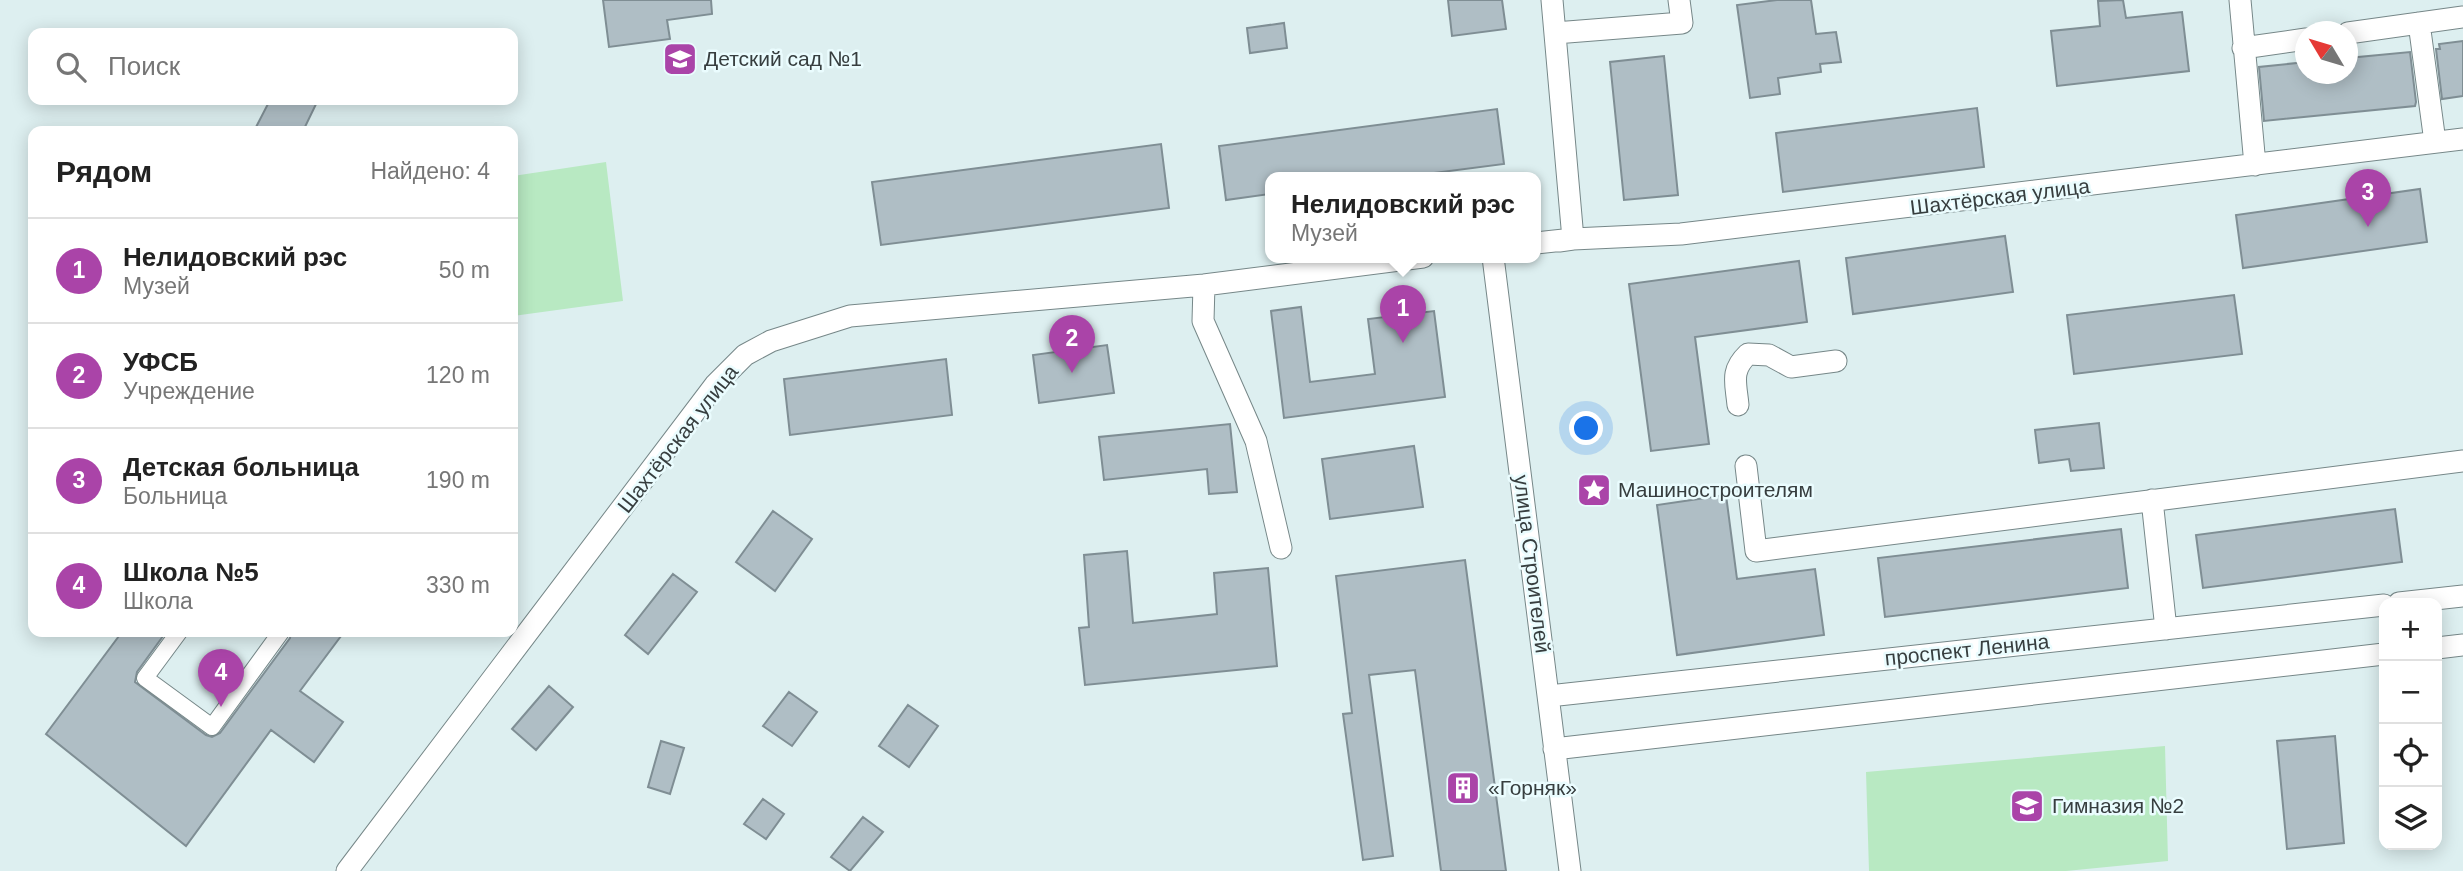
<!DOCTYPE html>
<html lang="ru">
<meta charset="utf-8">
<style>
body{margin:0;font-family:Arial,sans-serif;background:#f6f6f6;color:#222}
.controls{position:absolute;right:21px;bottom:21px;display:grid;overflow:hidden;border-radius:14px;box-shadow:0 4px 18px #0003}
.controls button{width:63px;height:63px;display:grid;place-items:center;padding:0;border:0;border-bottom:2px solid #e0e0e0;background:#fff;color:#222;font:35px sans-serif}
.compass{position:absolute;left:2295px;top:21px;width:63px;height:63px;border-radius:50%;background:#fff;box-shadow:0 4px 18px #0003;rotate:308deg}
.you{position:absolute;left:1587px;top:429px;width:24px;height:24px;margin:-18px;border:5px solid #fff;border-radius:50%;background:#1a73e8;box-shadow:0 0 0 10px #1a73e833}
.badge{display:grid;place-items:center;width:46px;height:46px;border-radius:50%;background:#aa44a8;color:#fff;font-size:23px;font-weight:700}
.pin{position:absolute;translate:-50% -58px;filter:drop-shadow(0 2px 4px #0008)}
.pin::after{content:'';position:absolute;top:37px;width:24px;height:21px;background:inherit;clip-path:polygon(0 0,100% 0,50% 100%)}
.popup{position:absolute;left:1265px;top:172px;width:276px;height:91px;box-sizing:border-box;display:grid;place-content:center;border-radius:14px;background:#fff;filter:drop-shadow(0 2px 5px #0005);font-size:23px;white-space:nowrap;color:#767676}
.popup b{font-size:26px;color:#222}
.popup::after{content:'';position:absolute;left:50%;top:100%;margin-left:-14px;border:14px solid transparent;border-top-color:#fff}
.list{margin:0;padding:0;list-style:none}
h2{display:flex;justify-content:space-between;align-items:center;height:91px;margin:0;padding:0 28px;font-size:30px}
h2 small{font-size:23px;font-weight:400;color:#767676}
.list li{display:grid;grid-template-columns:46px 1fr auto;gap:21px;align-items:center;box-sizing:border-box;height:105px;padding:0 28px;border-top:2px solid #e0e0e0}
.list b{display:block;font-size:26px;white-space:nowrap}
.list p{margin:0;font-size:23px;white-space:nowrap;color:#767676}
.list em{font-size:23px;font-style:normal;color:#767676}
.icon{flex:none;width:38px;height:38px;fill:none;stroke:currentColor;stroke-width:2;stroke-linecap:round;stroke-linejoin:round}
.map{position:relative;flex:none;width:2463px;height:871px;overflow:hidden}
.search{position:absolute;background:#fff;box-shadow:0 4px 18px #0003;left:28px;top:28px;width:490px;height:77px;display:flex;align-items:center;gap:18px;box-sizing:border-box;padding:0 24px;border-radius:14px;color:#767676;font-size:26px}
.panel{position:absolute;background:#fff;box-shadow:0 4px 18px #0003;left:28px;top:126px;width:490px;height:511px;border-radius:14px}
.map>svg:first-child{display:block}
.green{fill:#b8e9c2}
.building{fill:#afbec5;stroke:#7f8e94;stroke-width:2}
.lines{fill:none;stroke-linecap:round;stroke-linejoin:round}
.pedestrian-casing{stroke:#768788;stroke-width:18}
.minor-casing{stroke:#768788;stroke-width:23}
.pedestrian{stroke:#fff;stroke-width:16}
.minor{stroke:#fff;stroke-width:21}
.labels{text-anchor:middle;stroke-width:5;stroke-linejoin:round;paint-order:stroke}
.poi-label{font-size:21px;fill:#373e3f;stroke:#eafcfe;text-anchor:start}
.street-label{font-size:21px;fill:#373e3f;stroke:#eafcfe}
</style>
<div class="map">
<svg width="2463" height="871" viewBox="0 0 2463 871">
<rect width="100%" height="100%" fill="#ddeff0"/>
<!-- green -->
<path class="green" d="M606 162 623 301 513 316V176Z
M2165 746 2168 861 2066 871H1869L1866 772Z"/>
<!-- building -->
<path class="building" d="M603 0H711L712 14 667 20 670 39 609 47Z
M1448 0H1502L1506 29 1452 36Z
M1777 0H1811L1816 34 1836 32 1841 62 1820 64 1821 72 1778 78 1780 94 1750 98 1737 5Z
M2123 0 2126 18 2182 12 2189 71 2057 86 2051 31 2100 26 2098 1Z
M1284 23 1287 48 1250 53 1247 28Z
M2463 41V96L2442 99 2436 49H2440L2439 44Z
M2410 52 2416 102 2415 106 2264 121 2259 67 2306 62V74H2348V58Z
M1664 56 1678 195 1624 200 1610 62Z
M270 100H318L303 131H254Z
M1977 108 1984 167 1783 192 1776 133Z
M1497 109 1504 164 1403 177H1270V194L1226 200 1219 146Z
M1161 144 1169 208 881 245 872 182Z
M2420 189 2427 242 2243 268 2236 215Z
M2005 236 2013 292 1853 314 1846 258Z
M1799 261 1807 322 1695 337 1709 444 1651 451 1629 284Z
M2234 295 2242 354 2074 374 2067 315Z
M1301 307 1310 382 1375 374 1368 319 1434 311 1445 397 1284 418 1271 311Z
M1107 345 1114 393 1039 403 1033 355Z
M946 359 952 415 790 435 784 379Z
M2099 423 2104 468 2071 471 2069 459 2039 463 2035 430Z
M1230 424 1237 492 1209 494 1207 469 1104 480 1099 437Z
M1414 446 1423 507 1330 519 1322 459Z
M1726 495 1737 579 1815 569 1824 635 1677 655 1657 505Z
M2395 509 2402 562 2203 588 2196 535Z
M773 511 812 539 775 591 736 562Z
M2121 529 2128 588 1885 617 1878 558Z
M1127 551 1133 623 1217 614 1214 573 1268 568 1277 666 1085 685 1079 628 1089 627 1084 555Z
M1465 560 1506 871H1441L1415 670 1369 675 1393 856 1363 860 1343 714 1352 713 1336 576Z
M673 574 697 592 648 654 625 635Z
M122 632H166L137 672 135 682 206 735 212 737 220 733 290 638 291 632H344L300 691 343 722 314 762 271 730 186 846 46 734Z
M549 686 573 707 536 750 512 729Z
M789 692 817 712 792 746 763 726Z
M908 705 938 726 909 767 879 746Z
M2335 736 2344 843 2287 849 2277 741Z
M661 741 684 748 670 794 648 787Z
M763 799 784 814 766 839 744 824Z
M863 817 883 832 850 871 831 857Z"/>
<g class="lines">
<!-- pedestrian casing -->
<g class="pedestrian-casing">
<path id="pedestrian" d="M179 632 145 678 212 727 281 632"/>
</g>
<!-- minor casing -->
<g class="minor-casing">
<path id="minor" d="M1552 0 1573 239 1559 241
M2240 0 2255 165
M2419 23 2435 142
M1555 33 1682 23 1679 0
M2348 33 2463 17
M2243 48 2306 39
M1536 243 1573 239 1681 234 2463 139
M1493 257 1570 871
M1204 285 1203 321 1256 441 1281 548
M1738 405C1736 383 1730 371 1748 354L1769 355 1791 367 1836 361
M1746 466 1756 551 2463 461
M2152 500 2166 629
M2399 603 2463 596
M2437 648 2463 645
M1549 696 2384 605
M1554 749 2384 654
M347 871 715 385 745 355 771 341 850 316 1204 285 1423 257"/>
</g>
<!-- pedestrian -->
<use href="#pedestrian" class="pedestrian"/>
<!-- minor -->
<use href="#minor" class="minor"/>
</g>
<!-- icons -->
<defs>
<g id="school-square" transform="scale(1.75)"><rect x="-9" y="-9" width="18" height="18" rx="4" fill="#aa44a8" stroke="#eafcfe"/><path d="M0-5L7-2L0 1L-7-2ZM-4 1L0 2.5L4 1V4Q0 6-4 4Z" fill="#fff"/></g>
<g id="sight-square" transform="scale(1.75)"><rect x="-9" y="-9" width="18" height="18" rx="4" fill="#aa44a8" stroke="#eafcfe"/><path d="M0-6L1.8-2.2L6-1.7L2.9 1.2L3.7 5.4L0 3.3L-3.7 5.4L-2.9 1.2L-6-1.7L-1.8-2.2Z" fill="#fff"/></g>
<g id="building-square" transform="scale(1.75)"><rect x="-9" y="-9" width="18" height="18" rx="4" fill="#aa44a8" stroke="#eafcfe"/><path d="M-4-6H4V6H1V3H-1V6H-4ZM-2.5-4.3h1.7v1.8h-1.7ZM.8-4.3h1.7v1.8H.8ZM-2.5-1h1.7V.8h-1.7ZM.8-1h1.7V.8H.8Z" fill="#fff"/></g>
</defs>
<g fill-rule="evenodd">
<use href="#school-square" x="680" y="59"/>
<use href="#sight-square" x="1594" y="490"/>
<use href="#building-square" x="1463" y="788"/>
<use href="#school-square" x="2027" y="806"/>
</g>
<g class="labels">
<!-- poi labels -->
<g class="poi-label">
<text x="704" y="66">Детский сад №1</text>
<text x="1618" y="497">Машиностроителям</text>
<text x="1488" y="795">«Горняк»</text>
<text x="2052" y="813">Гимназия №2</text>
</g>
<!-- street labels -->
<g class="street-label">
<text transform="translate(2000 197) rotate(-7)" y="7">Шахтёрская улица</text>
<text transform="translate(678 439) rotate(-52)" y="7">Шахтёрская улица</text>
<text transform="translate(1532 564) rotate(83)" y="7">улица Строителей</text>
<text transform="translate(1967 650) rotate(-6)" y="7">проспект Ленина</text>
</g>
</g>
</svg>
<div class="controls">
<button>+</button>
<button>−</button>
<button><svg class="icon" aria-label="locate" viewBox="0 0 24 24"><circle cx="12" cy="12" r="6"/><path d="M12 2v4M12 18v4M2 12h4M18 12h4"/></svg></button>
<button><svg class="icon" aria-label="layers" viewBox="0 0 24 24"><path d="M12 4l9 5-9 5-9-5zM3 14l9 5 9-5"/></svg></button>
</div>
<svg class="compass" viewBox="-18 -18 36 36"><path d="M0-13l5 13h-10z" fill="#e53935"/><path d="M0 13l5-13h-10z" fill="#767676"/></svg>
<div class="you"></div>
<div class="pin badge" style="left:1403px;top:343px">1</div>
<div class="popup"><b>Нелидовский рэс</b>Музей</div>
<div class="pin badge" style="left:1072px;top:373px">2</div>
<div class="pin badge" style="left:2368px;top:227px">3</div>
<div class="pin badge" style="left:221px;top:707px">4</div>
<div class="search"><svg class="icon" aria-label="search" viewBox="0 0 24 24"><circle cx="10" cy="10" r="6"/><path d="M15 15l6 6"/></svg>Поиск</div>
<section class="panel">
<h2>Рядом<small>Найдено: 4</small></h2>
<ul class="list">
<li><span class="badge">1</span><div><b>Нелидовский рэс</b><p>Музей</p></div><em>50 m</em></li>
<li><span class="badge">2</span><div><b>УФСБ</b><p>Учреждение</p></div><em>120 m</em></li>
<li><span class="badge">3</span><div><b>Детская больница</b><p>Больница</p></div><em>190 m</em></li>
<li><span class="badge">4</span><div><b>Школа №5</b><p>Школа</p></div><em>330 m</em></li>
</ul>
</section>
</div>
